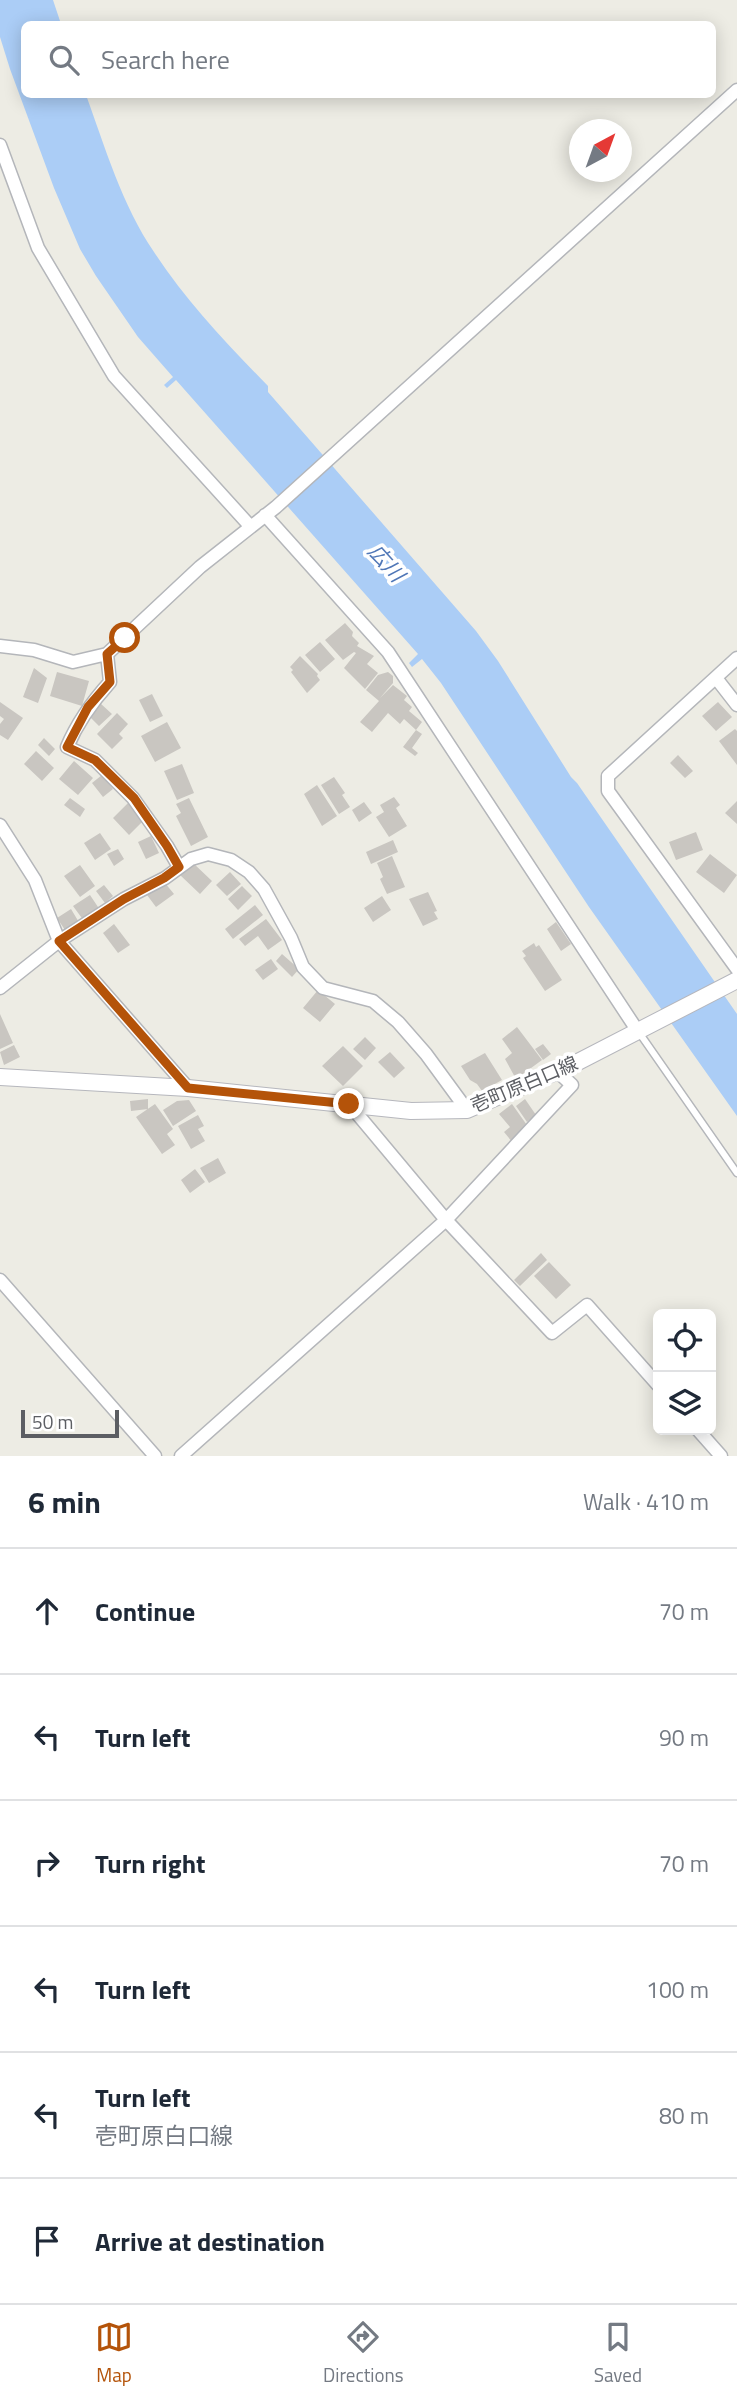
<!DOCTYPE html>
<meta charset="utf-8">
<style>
body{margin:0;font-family:"Titillium Web","Noto Sans JP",sans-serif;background:#f2f2f3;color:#1f2937}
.controls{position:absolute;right:21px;bottom:21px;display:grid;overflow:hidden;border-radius:10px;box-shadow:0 4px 18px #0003}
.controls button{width:63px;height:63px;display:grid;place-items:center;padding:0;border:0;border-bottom:2px solid #e0e1e3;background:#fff;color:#1f2937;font:35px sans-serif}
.compass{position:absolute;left:569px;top:119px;width:63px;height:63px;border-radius:50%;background:#fff;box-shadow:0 4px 18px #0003;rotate:41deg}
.scale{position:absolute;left:21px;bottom:18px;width:98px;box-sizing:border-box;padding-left:7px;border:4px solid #5c5e63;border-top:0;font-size:19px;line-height:24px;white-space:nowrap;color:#5c5e63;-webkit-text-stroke:5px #fff;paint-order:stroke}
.stop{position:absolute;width:21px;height:21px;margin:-16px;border:5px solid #b45309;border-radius:50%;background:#fff}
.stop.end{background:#b45309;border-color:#fff;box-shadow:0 2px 7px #0008}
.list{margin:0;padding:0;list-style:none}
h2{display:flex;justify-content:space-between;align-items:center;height:91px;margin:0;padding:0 28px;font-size:30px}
h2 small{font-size:23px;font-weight:400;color:#747a83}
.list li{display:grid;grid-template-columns:46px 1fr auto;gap:21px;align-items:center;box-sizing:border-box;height:126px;padding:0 28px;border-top:2px solid #e0e1e3}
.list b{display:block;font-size:26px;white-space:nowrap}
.list p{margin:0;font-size:23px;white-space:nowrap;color:#747a83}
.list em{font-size:23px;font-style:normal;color:#747a83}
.icon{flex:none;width:38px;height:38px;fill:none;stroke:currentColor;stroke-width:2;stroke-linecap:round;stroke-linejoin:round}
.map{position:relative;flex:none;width:737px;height:1456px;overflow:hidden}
.search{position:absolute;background:#fff;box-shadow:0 4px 18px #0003;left:21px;right:21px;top:21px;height:77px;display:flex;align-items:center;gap:18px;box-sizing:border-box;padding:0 24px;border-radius:10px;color:#747a83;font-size:26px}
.sheet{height:847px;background:#fff}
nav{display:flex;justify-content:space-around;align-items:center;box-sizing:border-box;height:98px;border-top:2px solid #e0e1e3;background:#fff;font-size:19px;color:#747a83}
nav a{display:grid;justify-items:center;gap:4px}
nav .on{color:#b45309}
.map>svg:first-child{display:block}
.water{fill:#abcdf6}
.building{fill:#c9c6c1}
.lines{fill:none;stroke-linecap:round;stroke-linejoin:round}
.service-casing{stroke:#b4b6ba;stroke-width:9}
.minor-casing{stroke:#b4b6ba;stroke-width:15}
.secondary-casing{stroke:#b6b7bd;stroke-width:18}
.service{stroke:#fff;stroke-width:6}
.minor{stroke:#fff;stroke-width:12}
.secondary{stroke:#fff;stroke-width:16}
.route{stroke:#b45309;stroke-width:9}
.labels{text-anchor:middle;stroke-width:7;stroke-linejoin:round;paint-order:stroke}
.street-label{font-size:19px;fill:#5c5e63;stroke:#fff}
.water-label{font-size:21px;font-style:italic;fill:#5077b7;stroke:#fff}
</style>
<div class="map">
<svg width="737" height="1456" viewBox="0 0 737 1456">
<rect width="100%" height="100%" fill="#edece4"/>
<!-- water -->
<path class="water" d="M0 0H53L61 24H24V94L86 95C105 147 122 205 154 252 186 301 227 344 268 386V392L476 631 498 661 571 777 577 783 737 1014V1116L589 907 441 683 422 659 412 667 409 663 418 654 176 380 167 388 164 385 173 377 138 337 96 276 80 249 54 188 10 69 0 37Z"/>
<!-- building -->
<path class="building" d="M345 623 353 632 352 636 359 643 357 646 374 656 367 664 378 673 365 689 344 668 356 653 354 652 343 660 325 640Z
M320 642 335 659 320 672 305 655Z
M300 656 318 674 317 676 320 680 307 693 291 672 293 670 290 667Z
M34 668 47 678 38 703 23 697Z
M57 672 89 681 82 706 50 696Z
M388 672 393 676V683L380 698 393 685 407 696 404 700 412 707 409 711 422 722 416 730 404 719 400 724 388 713 372 732 360 722 379 701 366 690 378 675Z
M152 694 163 716 150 722 139 700Z
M0 702 23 718 8 740 0 735V724L4 719 0 716Z
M718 702 732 717 716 731 702 716Z
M100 703 112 714 99 726 88 715Z
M117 713 128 724 119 734 123 738 112 749 97 734Z
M167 722 181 748 155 762 141 736Z
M735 729 737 731V765L719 741Z
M416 730 422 734 412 748 418 753 415 756 403 747Z
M44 738 55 749 49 756 38 745Z
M36 751 54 768 42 781 24 764Z
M678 755 693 771 685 778 670 763Z
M74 761 93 778 78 795 59 779Z
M182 764 194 793 177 800 164 771Z
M102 775 113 789 103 797 92 783Z
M334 777 345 793 342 795 350 807 339 814 321 785Z
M317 785 337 816 322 826 304 794Z
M394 797 400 805 396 808 407 826 389 837 376 817 384 812 380 805Z
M70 798 85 809 80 817 64 805Z
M189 798 208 837 191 846 176 816 181 813 176 804Z
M737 801V824L725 813Z
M364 802 372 813 359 822 352 810Z
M128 803 144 820 129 835 113 818Z
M696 832 703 850 676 860 669 842Z
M100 833 111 849 95 860 84 843Z
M151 836 159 853 146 859 138 842Z
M393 840 398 852 371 864 366 852Z
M118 849 124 859 114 866 107 854Z
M710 854 737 875 724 893 696 872Z
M392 856 405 887 387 894 380 879 383 877 377 863Z
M192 862 212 881 200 894 180 875Z
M80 865 95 886 80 897 64 876Z
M230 872 241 884 227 896 216 885Z
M165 883 174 894 156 907 147 895Z
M104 885 113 896 105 903 96 891Z
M242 886 252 896 238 910 228 899Z
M428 892 437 911 434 912 438 919 423 926 409 899Z
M90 895 100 910 84 921 73 906Z
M382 896 391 910 373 922 364 908Z
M255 905 263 915 233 939 225 929Z
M71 909 80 924 67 933 57 918Z
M266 919 282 940 268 950 258 936 245 946 239 939Z
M556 922 571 944 561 951 547 929Z
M114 924 130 945 118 953 103 933Z
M534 943 536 947 539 945 562 980 545 991 523 958 526 956 522 951Z
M282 954 299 969 292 977 276 961Z
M271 959 278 969 263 980 255 970Z
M318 990 335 1004 320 1022 303 1008Z
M0 1014 13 1043 0 1049Z
M517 1027 542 1060 516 1079 505 1059 512 1053 502 1039Z
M365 1037 376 1048 365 1060 353 1049Z
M543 1044 551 1054 543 1060 535 1049Z
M14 1045 20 1057 4 1065 0 1052Z
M343 1046 363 1066 343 1086 322 1066Z
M390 1052 405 1068 394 1078 378 1062Z
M485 1053 502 1080 482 1091 477 1084 470 1080 461 1066Z
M148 1099V1109L131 1111 130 1101Z
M525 1099 536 1115 527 1122 516 1106Z
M189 1100 196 1111 173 1126 163 1110 177 1101Z
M155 1104 173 1129 167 1134 175 1145 162 1154 136 1117Z
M512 1104 529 1128 513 1143 504 1132 510 1127 499 1114Z
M198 1115 204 1126 198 1129 205 1141 191 1149 178 1126Z
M218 1158 226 1173 209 1183 200 1168Z
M195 1169 205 1182 190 1193 181 1180Z
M541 1253 547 1260 520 1286 514 1280Z
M549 1262 571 1285 556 1299 534 1276Z"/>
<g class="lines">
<!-- service casing -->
<g class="service-casing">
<path id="service" d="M638 1031 737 1173"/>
</g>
<!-- minor casing -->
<g class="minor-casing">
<path id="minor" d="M0 145 38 248 114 376 250 526
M265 515 388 652 637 1030
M0 646 34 650 73 662 107 654 200 567 276 507 737 90
M107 654 110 682C92 702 78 721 67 747L95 760 133 798 167 846 179 867
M737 658 608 776V791L737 969
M716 678 737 705
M0 825 35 880 59 941 188 1088
M0 988 59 941 124 899 165 878 191 859 208 854 231 860 249 872 264 889 291 938 303 967 323 988 373 1001 398 1022 426 1054 467 1110
M349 1104 446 1220 552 1333 587 1305 658 1385
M0 1280 155 1456
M698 1430 721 1456
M181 1456 446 1220 572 1085 557 1071"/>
</g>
<!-- secondary casing -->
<g class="secondary-casing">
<path id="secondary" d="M0 1077 188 1088 411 1111 467 1110 574 1064 737 980"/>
</g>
<!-- service -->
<use href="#service" class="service"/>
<!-- minor -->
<use href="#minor" class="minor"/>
<!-- secondary -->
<use href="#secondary" class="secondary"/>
</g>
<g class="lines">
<!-- route -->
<path class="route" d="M125 638 107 654 110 682 88 707 67 747 95 760 134 798 167 846 179 867 164 878 124 899 59 941 188 1088 349 1104"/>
</g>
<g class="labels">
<!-- street labels -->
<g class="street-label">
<text transform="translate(524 1084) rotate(-23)" y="7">壱町原白口線</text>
</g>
<!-- water labels -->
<g class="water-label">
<text transform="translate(386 563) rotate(48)" y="7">広川</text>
</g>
</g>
</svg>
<div class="controls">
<button><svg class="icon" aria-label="locate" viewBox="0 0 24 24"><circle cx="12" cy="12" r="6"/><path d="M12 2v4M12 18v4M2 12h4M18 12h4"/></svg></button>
<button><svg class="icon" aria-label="layers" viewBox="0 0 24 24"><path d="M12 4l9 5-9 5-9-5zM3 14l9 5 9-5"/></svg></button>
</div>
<svg class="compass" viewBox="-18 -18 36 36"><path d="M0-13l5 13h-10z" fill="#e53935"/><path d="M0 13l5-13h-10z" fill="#747a83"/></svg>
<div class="scale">50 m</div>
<div class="stop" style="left:125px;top:638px"></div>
<div class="stop end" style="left:349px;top:1104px"></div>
<div class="search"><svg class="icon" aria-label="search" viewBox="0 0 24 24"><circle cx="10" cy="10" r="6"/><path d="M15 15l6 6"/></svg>Search here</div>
</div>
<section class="sheet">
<h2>6 min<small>Walk · 410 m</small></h2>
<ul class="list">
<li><svg class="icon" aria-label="ahead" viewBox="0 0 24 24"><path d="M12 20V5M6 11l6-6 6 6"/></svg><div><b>Continue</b></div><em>70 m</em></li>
<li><svg class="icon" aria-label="left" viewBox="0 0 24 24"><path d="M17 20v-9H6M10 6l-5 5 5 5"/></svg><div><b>Turn left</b></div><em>90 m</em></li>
<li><svg class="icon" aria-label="right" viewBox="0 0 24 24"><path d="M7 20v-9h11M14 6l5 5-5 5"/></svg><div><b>Turn right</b></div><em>70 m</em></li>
<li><svg class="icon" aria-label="left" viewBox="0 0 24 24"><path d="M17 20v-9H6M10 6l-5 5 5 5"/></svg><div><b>Turn left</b></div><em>100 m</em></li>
<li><svg class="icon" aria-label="left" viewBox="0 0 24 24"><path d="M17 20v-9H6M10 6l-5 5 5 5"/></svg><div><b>Turn left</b><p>壱町原白口線</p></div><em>80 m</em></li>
<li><svg class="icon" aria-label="arrive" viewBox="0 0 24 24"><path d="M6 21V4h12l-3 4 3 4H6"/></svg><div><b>Arrive at destination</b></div></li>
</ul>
</section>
<nav>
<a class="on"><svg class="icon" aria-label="map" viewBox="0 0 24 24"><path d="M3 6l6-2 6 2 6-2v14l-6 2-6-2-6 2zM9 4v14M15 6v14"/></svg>Map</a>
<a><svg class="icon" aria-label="directions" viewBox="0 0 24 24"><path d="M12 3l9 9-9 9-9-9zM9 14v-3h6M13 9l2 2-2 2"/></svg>Directions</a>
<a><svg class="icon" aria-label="saved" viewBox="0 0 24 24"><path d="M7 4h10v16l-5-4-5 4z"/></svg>Saved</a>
</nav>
